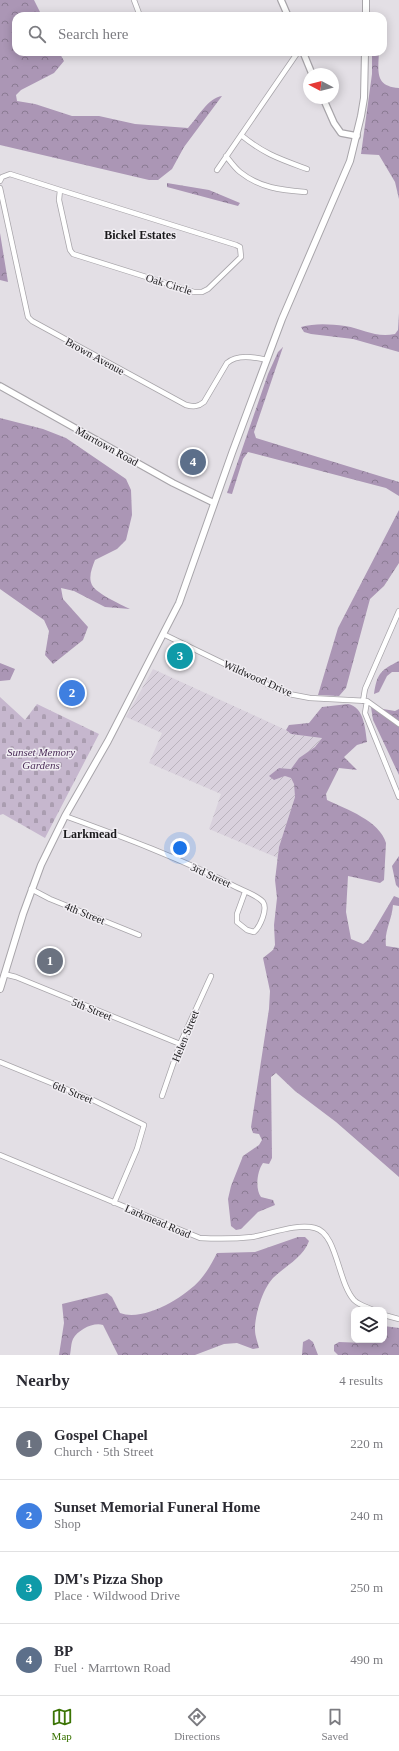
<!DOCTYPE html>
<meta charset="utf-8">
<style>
body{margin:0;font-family:Georgia,serif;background:#f7f7f7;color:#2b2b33}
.controls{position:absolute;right:12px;bottom:12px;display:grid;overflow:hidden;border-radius:8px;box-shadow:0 2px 10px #0003}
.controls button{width:36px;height:36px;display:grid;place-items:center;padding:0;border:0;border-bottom:1px solid #e1e1e2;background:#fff;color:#2b2b33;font:20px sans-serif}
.compass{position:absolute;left:303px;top:68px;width:36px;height:36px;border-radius:50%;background:#fff;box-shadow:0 2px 10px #0003;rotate:277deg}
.you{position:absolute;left:180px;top:848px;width:14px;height:14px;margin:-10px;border:3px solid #fff;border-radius:50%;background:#1a73e8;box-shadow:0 0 0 6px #1a73e833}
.badge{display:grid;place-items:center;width:26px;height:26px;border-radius:50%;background:#3b7404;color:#fff;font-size:13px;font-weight:700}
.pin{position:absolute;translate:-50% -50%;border:2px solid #fff;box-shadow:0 1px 4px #0006}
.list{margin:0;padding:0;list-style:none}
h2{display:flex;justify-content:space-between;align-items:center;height:52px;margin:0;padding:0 16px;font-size:17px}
h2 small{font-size:13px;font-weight:400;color:#7c7c81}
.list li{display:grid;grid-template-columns:26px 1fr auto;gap:12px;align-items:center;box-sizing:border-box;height:72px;padding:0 16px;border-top:1px solid #e1e1e2}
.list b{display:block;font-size:15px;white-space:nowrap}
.list p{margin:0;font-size:13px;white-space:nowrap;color:#7c7c81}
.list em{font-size:13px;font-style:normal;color:#7c7c81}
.icon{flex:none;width:22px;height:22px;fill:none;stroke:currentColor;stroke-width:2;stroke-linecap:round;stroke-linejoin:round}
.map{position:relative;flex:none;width:399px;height:1355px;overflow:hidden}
.search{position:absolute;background:#fff;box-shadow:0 2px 10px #0003;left:12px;right:12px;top:12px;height:44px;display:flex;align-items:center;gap:10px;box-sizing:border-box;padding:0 14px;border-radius:12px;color:#7c7c81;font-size:15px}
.sheet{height:340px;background:#fff}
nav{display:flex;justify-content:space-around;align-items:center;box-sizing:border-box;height:56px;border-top:1px solid #e1e1e2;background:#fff;font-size:11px;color:#7c7c81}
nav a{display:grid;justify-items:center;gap:2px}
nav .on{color:#3b7404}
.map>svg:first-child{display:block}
.industrial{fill:url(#industrial-furrows)}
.forest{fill:url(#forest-crowns)}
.cemetery{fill:url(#cemetery-stones)}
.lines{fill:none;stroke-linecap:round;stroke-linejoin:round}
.minor-casing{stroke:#a8a5aa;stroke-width:6}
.tertiary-casing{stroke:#a8a5aa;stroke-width:8}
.secondary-casing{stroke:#a8a5aa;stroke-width:8}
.minor{stroke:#fff;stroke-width:4.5}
.tertiary{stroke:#fff;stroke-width:5.5}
.secondary{stroke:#fff;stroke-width:6}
.labels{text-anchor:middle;stroke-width:3;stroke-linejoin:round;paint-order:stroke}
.street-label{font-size:11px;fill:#1a191b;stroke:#f0edf2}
.park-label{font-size:11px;font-style:italic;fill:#4e305b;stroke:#f0edf2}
.neighbourhood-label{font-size:12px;font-weight:bold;fill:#1a191b;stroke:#f0edf2}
</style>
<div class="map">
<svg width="399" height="1355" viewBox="0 0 399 1355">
<defs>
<pattern id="industrial-furrows" width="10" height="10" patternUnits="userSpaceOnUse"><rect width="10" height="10" fill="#d9d1dd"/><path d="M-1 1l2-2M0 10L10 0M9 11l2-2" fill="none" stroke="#bab3bd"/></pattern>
<pattern id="forest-crowns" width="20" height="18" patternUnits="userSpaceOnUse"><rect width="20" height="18" fill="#ab96b5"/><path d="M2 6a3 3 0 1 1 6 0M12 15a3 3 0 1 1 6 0" fill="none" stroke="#8a7a92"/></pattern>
<pattern id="cemetery-stones" width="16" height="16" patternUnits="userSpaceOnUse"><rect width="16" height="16" fill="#c6b7ce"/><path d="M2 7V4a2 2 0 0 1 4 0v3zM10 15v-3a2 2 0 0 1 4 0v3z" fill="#aa9db0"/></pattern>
</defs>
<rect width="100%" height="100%" fill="#e3dfe5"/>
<!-- industrial -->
<path class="industrial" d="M153 669 286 730 291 734 322 737 315 747 299 758 291 769 279 768 274 780 285 776 291 778 294 784 295 797 279 847 278 858 209 829 221 794 149 763 162 733 126 717Z"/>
<!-- forest -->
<path class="forest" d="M0 0H34L42 16H16V52H59L64 61 54 73 21 90 16 95 17 101 35 104 72 116H99L135 124 188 128C198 117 208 98 222 96L184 147 172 169 158 180H149L0 145Z
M372 52H379C378 72 375 86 399 88V199L395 182 379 155 361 154 372 74Z
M167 183 209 190 240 203 238 206 167 187Z
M0 233 8 282 0 280Z
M399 313V352L353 339 311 334 304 332 301 327C315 323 330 324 345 326 364 329 375 338 395 334L398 330Z
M283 347 254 432 256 438 399 482V496L386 488 248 452 243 459 232 494 227 493 268 374 278 352Z
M0 418 43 429 66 438 126 479 131 490 132 515 126 540 117 549 95 560C92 568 88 577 92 585 97 594 120 604 130 609L105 607 74 591 61 588 63 599 88 627 83 640 53 664 45 655 49 631 44 620 0 589Z
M399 510V563L384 586 370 599 346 688 339 696 318 695 338 628Z
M399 661V672H392L387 676 379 692 374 694C377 673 381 670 399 661Z
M0 663 15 669 10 680 0 681Z
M348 704C364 707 365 728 367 742L357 745 344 757 357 770 339 768 326 794 327 800C346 809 380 821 386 843L384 880 380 883 348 876 346 912 351 939 363 944 368 940 394 896 399 898V906L393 905C392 920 384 931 386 946L399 948V1177L336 1122 295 1091 276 1073 271 1077 272 1158 269 1164 263 1163C257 1171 255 1189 261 1197L273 1200 275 1205 258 1212 241 1229 236 1230 231 1226 228 1199 231 1186 243 1156 259 1145 262 1140 259 1134 253 1133 251 1127 269 1009 270 991 263 958 273 950 275 945 274 925 277 898 275 880 279 847 295 797 294 784 291 778 285 776 274 780 269 776 279 768 291 769 299 758 315 747 322 738 291 734 286 730 289 725 309 723 322 707Z
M371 707 395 711 399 709V775L373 720Z
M399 856V888L396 885 392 866Z
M298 1237H305L309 1241C303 1258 285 1266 273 1278 262 1290 255 1315 255 1330 255 1336 258 1343 259 1348L253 1349 237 1343 224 1344 195 1355H118L103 1325C93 1322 78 1330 73 1339 71 1343 71 1350 70 1355H59L64 1323 62 1304 107 1293 112 1297 120 1313C144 1322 185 1297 200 1280 207 1272 212 1263 217 1253L255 1252Z
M384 1326 399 1328V1355H338L334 1351V1345L339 1342 364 1343 368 1340H384Z
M309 1339 313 1342 318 1355H302L303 1342Z"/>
<!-- cemetery -->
<path class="cemetery" d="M0 697 25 720 37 704 99 734 45 838 3 814 0 815Z"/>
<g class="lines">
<!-- minor casing -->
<g class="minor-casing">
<path id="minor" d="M134 0 140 16
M241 135C264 154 280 159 307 169
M226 156C230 161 235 168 240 172 260 188 281 190 305 192
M217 170 298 52
M0 181 2 177 10 174 60 190
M0 188 28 317 32 321 186 405C193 407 198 407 204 402L227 363C237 354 254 357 267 360
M60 190 236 245 240 247 241 257 208 289 202 292H194L73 254 70 250 59 200Z
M163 634 270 686 289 694 310 698 367 701 399 724
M363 701 365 689 399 611
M367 701 365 713 399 797
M65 816C123 837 182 859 236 887 244 891 257 895 263 902 268 909 260 927 254 932L247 930 237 922V914L245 892
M31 889 50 899 139 935
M4 974 16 977 180 1044
M0 1062 93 1100 144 1125 137 1149 114 1203
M162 1096 180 1044 211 976
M0 1155 200 1238C218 1239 234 1239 252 1237 270 1234 297 1223 315 1228 337 1233 338 1283 354 1300 359 1305 367 1307 373 1310
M384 1315 399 1319"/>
</g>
<!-- tertiary casing -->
<g class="tertiary-casing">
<path id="tertiary" d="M281 0 288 16
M303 52 312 74
M323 98 334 123 341 133 357 136
M0 386 173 483 214 503"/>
</g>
<!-- secondary casing -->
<g class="secondary-casing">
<path id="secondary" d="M366 16V0
M0 989 23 914 41 865 65 816 108 741 179 603 232 453 282 319 350 161 361 116 364 98 365 52"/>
</g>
<!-- minor -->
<use href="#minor" class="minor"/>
<!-- tertiary -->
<use href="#tertiary" class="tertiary"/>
<!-- secondary -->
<use href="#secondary" class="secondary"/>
</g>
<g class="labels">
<!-- street labels -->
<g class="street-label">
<text transform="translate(169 284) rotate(17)" y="4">Oak Circle</text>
<text transform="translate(95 356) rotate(29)" y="4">Brown Avenue</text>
<text transform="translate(107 446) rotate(29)" y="4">Marrtown Road</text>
<text transform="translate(258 678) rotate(24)" y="4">Wildwood Drive</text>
<text transform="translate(211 875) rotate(25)" y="4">3rd Street</text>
<text transform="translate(85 913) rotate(22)" y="4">4th Street</text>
<text transform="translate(92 1009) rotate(22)" y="4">5th Street</text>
<text transform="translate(185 1036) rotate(-68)" y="4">Helen Street</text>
<text transform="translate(73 1092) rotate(22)" y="4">6th Street</text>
<text transform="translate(158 1221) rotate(23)" y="4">Larkmead Road</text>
</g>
<!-- park labels -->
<g class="park-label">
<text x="41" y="756">Sunset Memory<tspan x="41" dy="13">Gardens</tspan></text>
</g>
<!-- neighbourhood labels -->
<g class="neighbourhood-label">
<text x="140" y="239">Bickel Estates</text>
<text x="90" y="838">Larkmead</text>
</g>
</g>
</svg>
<div class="controls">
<button><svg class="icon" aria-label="layers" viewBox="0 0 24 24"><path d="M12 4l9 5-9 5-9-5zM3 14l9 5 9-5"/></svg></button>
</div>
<svg class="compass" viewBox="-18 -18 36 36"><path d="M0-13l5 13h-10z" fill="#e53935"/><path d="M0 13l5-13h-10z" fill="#7c7c81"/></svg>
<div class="you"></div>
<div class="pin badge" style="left:50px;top:961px;background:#6b7280">1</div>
<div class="pin badge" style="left:72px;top:693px;background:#3f7fe0">2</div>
<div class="pin badge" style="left:180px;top:656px;background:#0f9aa8">3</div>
<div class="pin badge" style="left:193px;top:462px;background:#5c6f8a">4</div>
<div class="search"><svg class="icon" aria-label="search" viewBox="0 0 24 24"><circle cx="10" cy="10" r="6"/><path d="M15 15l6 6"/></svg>Search here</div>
</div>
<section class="sheet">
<h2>Nearby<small>4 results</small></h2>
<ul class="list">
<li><span class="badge" style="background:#6b7280">1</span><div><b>Gospel Chapel</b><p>Church · 5th Street</p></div><em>220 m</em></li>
<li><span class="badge" style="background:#3f7fe0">2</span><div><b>Sunset Memorial Funeral Home</b><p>Shop</p></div><em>240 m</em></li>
<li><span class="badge" style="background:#0f9aa8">3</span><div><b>DM's Pizza Shop</b><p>Place · Wildwood Drive</p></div><em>250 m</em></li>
<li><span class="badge" style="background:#5c6f8a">4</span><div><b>BP</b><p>Fuel · Marrtown Road</p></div><em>490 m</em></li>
</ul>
</section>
<nav>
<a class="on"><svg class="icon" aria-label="map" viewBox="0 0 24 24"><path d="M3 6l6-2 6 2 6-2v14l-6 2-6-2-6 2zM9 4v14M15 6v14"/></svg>Map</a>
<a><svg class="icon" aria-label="directions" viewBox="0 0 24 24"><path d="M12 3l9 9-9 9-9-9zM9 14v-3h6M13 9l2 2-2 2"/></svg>Directions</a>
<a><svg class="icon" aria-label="saved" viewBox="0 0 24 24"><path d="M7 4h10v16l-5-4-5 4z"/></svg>Saved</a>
</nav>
